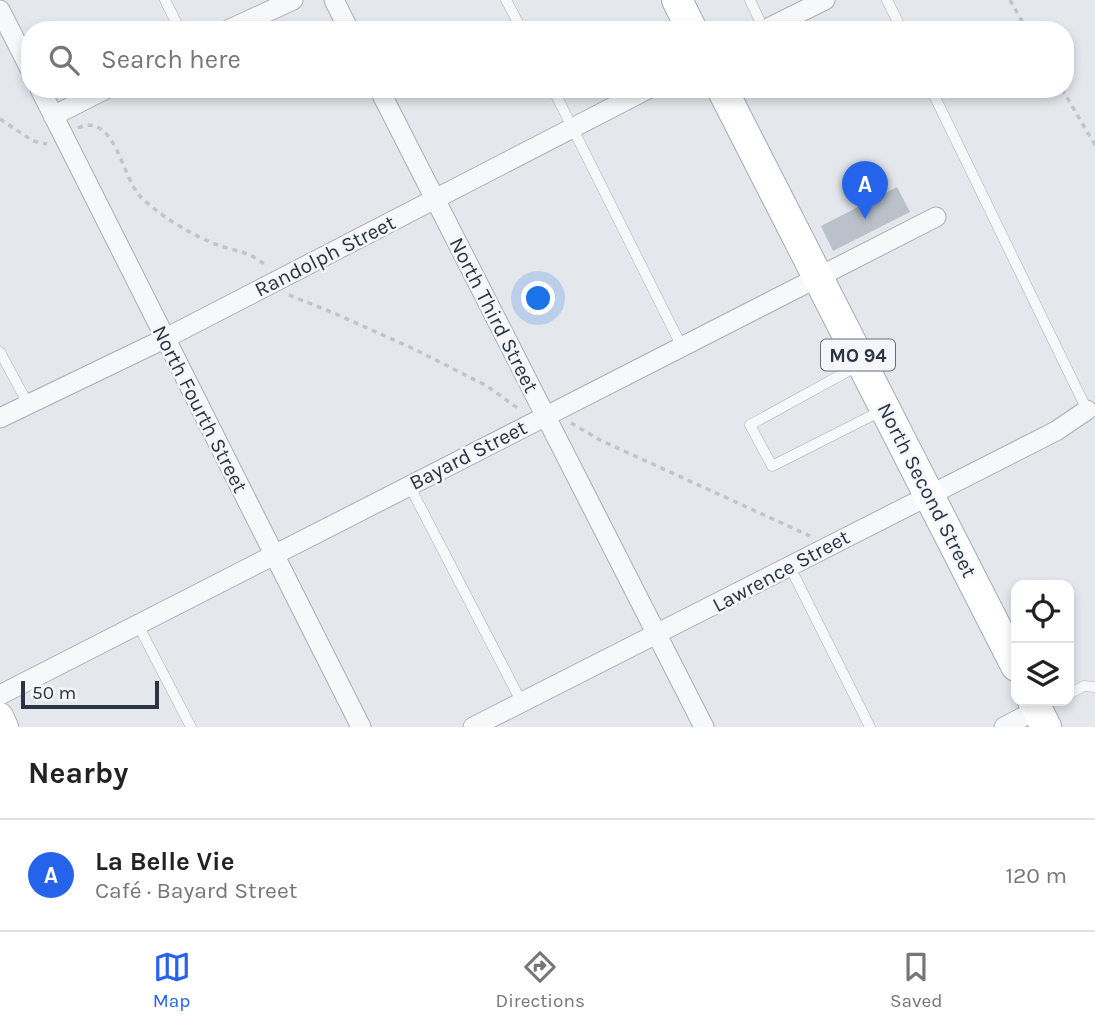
<!DOCTYPE html>
<meta charset="utf-8">
<style>
body{margin:0;font-family:Karla,sans-serif;background:#f2f2f2;color:#222}
.controls{position:absolute;right:21px;bottom:21px;display:grid;overflow:hidden;border-radius:14px;box-shadow:0 4px 10px #0003}
.controls button{width:63px;height:63px;display:grid;place-items:center;padding:0;border:0;border-bottom:2px solid #e0e0e0;background:#fff;color:#222;font:35px sans-serif}
.scale{position:absolute;left:21px;bottom:18px;width:138px;box-sizing:border-box;padding-left:7px;border:4px solid #2b3445;border-top:0;font-size:19px;line-height:24px;white-space:nowrap;color:#2b3445;-webkit-text-stroke:5px #f4f6f9;paint-order:stroke}
.you{position:absolute;left:539px;top:299px;width:24px;height:24px;margin:-18px;border:5px solid #fff;border-radius:50%;background:#1a73e8;box-shadow:0 0 0 10px #1a73e833}
.badge{display:grid;place-items:center;width:46px;height:46px;border-radius:50%;background:#2563eb;color:#fff;font-size:23px;font-weight:700}
.pin{position:absolute;translate:-50% -58px;filter:drop-shadow(0 2px 4px #0008)}
.pin::after{content:'';position:absolute;top:37px;width:24px;height:21px;background:inherit;clip-path:polygon(0 0,100% 0,50% 100%)}
.list{margin:0;padding:0;list-style:none}
h2{display:flex;justify-content:space-between;align-items:center;height:91px;margin:0;padding:0 28px;font-size:30px}
h2 small{font-size:23px;font-weight:400;color:#767676}
.list li{display:grid;grid-template-columns:46px 1fr auto;gap:21px;align-items:center;box-sizing:border-box;height:112px;padding:0 28px;border-top:2px solid #e0e0e0}
.list b{display:block;font-size:26px;white-space:nowrap}
.list p{margin:0;font-size:23px;white-space:nowrap;color:#767676}
.list em{font-size:23px;font-style:normal;color:#767676}
.icon{flex:none;width:38px;height:38px;fill:none;stroke:currentColor;stroke-width:2;stroke-linecap:round;stroke-linejoin:round}
.map{position:relative;flex:none;width:1095px;height:727px;overflow:hidden}
.search{position:absolute;background:#fff;box-shadow:0 4px 10px #0003;left:21px;right:21px;top:21px;height:77px;display:flex;align-items:center;gap:18px;box-sizing:border-box;padding:0 24px;border-radius:28px;color:#767676;font-size:26px}
.sheet{height:203px;background:#fff}
nav{display:flex;justify-content:space-around;align-items:center;box-sizing:border-box;height:98px;border-top:2px solid #e0e0e0;background:#fff;font-size:19px;color:#767676}
nav a{display:grid;justify-items:center;gap:4px}
nav .on{color:#2563eb}
.map>svg:first-child{display:block}
.building{fill:#bbc0ca}
.lines{fill:none;stroke-linecap:round;stroke-linejoin:round}
.lane-casing{stroke:#a9aeb7;stroke-width:11}
.street-casing{stroke:#a9aeb7;stroke-width:21}
.secondary-casing{stroke:#a9aeb7;stroke-width:28}
.primary-casing{stroke:#a3abb8;stroke-width:32}
.path{stroke:#c2c5cb;stroke-width:3.5;stroke-dasharray:5 5;stroke-linecap:butt}
.lane{stroke:#f7f8fa;stroke-width:10}
.street{stroke:#f7f8fa;stroke-width:19}
.secondary{stroke:#fff;stroke-width:26}
.primary{stroke:#fff;stroke-width:30}
.labels{text-anchor:middle;stroke-width:5;stroke-linejoin:round;paint-order:stroke}
.shield{fill:#f4f6f9;stroke:#676e7b;stroke-width:2}
.shield-label{font-size:19px;font-weight:bold;fill:#2b3445}
.street-label{font-size:21px;fill:#2b3445;stroke:#f4f6f9}
</style>
<div class="map">
<svg width="1095" height="727" viewBox="0 0 1095 727">
<rect width="100%" height="100%" fill="#e4e7ec"/>
<!-- building -->
<path class="building" d="M897 187 910 212 833 251 821 226Z"/>
<g class="lines">
<!-- lane casing -->
<g class="lane-casing">
<path id="lane" d="M165 0 180 30
M506 0 522 30
M750 0 764 30
M887 0 902 30
M553 89 682 347
M931 89 1087 410
M0 352 28 404
M859 365 750 425 772 466 883 410
M409 485 521 701
M790 567 870 727
M138 625 191 727
M1069 694 1084 686 1095 687"/>
</g>
<!-- street casing -->
<g class="street-casing">
<path id="street" d="M334 0 349 30
M0 10 30 69
M228 30 293 0
M764 30 825 0
M40 89 361 727
M379 89 704 727
M53 116 106 89
M0 418 164 339 648 89
M0 695 936 217
M473 727 1056 431 1087 410
M1004 727 1038 709"/>
</g>
<!-- secondary casing -->
<g class="secondary-casing">
<path id="secondary" d="M0 716 5 727"/>
</g>
<!-- primary casing -->
<g class="primary-casing">
<path id="primary" d="M677 0 692 30
M722 89 1016 666
M1033 701 1046 727"/>
</g>
<!-- path -->
<path class="path" d="M1010 0 1027 30
M1062 89 1095 145
M0 119 33 141 47 144
M78 128C115 111 122 178 140 196 156 213 187 232 208 241 229 251 251 250 267 267
M289 295 336 314 414 349 487 386 519 409
M571 423 600 440 810 536"/>
<!-- lane -->
<use href="#lane" class="lane"/>
<!-- street -->
<use href="#street" class="street"/>
<!-- secondary -->
<use href="#secondary" class="secondary"/>
<!-- primary -->
<use href="#primary" class="primary"/>
</g>
<g class="labels">
<!-- shield labels -->
<rect class="shield" x="821" y="339.5" width="74" height="31" rx="5"/>
<g class="shield-label">
<text x="858" y="362">MO 94</text>
</g>
<!-- street labels -->
<g class="street-label">
<text transform="translate(325 256) rotate(-27)" y="7">Randolph Street</text>
<text transform="translate(494 315) rotate(63)" y="7">North Third Street</text>
<text transform="translate(200 409) rotate(63)" y="7">North Fourth Street</text>
<text transform="translate(468 455) rotate(-27)" y="7">Bayard Street</text>
<text transform="translate(927 490) rotate(63)" y="7">North Second Street</text>
<text transform="translate(781 571) rotate(-28)" y="7">Lawrence Street</text>
</g>
</g>
</svg>
<div class="controls">
<button><svg class="icon" aria-label="locate" viewBox="0 0 24 24"><circle cx="12" cy="12" r="6"/><path d="M12 2v4M12 18v4M2 12h4M18 12h4"/></svg></button>
<button><svg class="icon" aria-label="layers" viewBox="0 0 24 24"><path d="M12 4l9 5-9 5-9-5zM3 14l9 5 9-5"/></svg></button>
</div>
<div class="scale">50 m</div>
<div class="you"></div>
<div class="pin badge" style="left:865px;top:219px">A</div>
<div class="search"><svg class="icon" aria-label="search" viewBox="0 0 24 24"><circle cx="10" cy="10" r="6"/><path d="M15 15l6 6"/></svg>Search here</div>
</div>
<section class="sheet">
<h2>Nearby<small></small></h2>
<ul class="list">
<li><span class="badge">A</span><div><b>La Belle Vie</b><p>Café · Bayard Street</p></div><em>120 m</em></li>
</ul>
</section>
<nav>
<a class="on"><svg class="icon" aria-label="map" viewBox="0 0 24 24"><path d="M3 6l6-2 6 2 6-2v14l-6 2-6-2-6 2zM9 4v14M15 6v14"/></svg>Map</a>
<a><svg class="icon" aria-label="directions" viewBox="0 0 24 24"><path d="M12 3l9 9-9 9-9-9zM9 14v-3h6M13 9l2 2-2 2"/></svg>Directions</a>
<a><svg class="icon" aria-label="saved" viewBox="0 0 24 24"><path d="M7 4h10v16l-5-4-5 4z"/></svg>Saved</a>
</nav>
